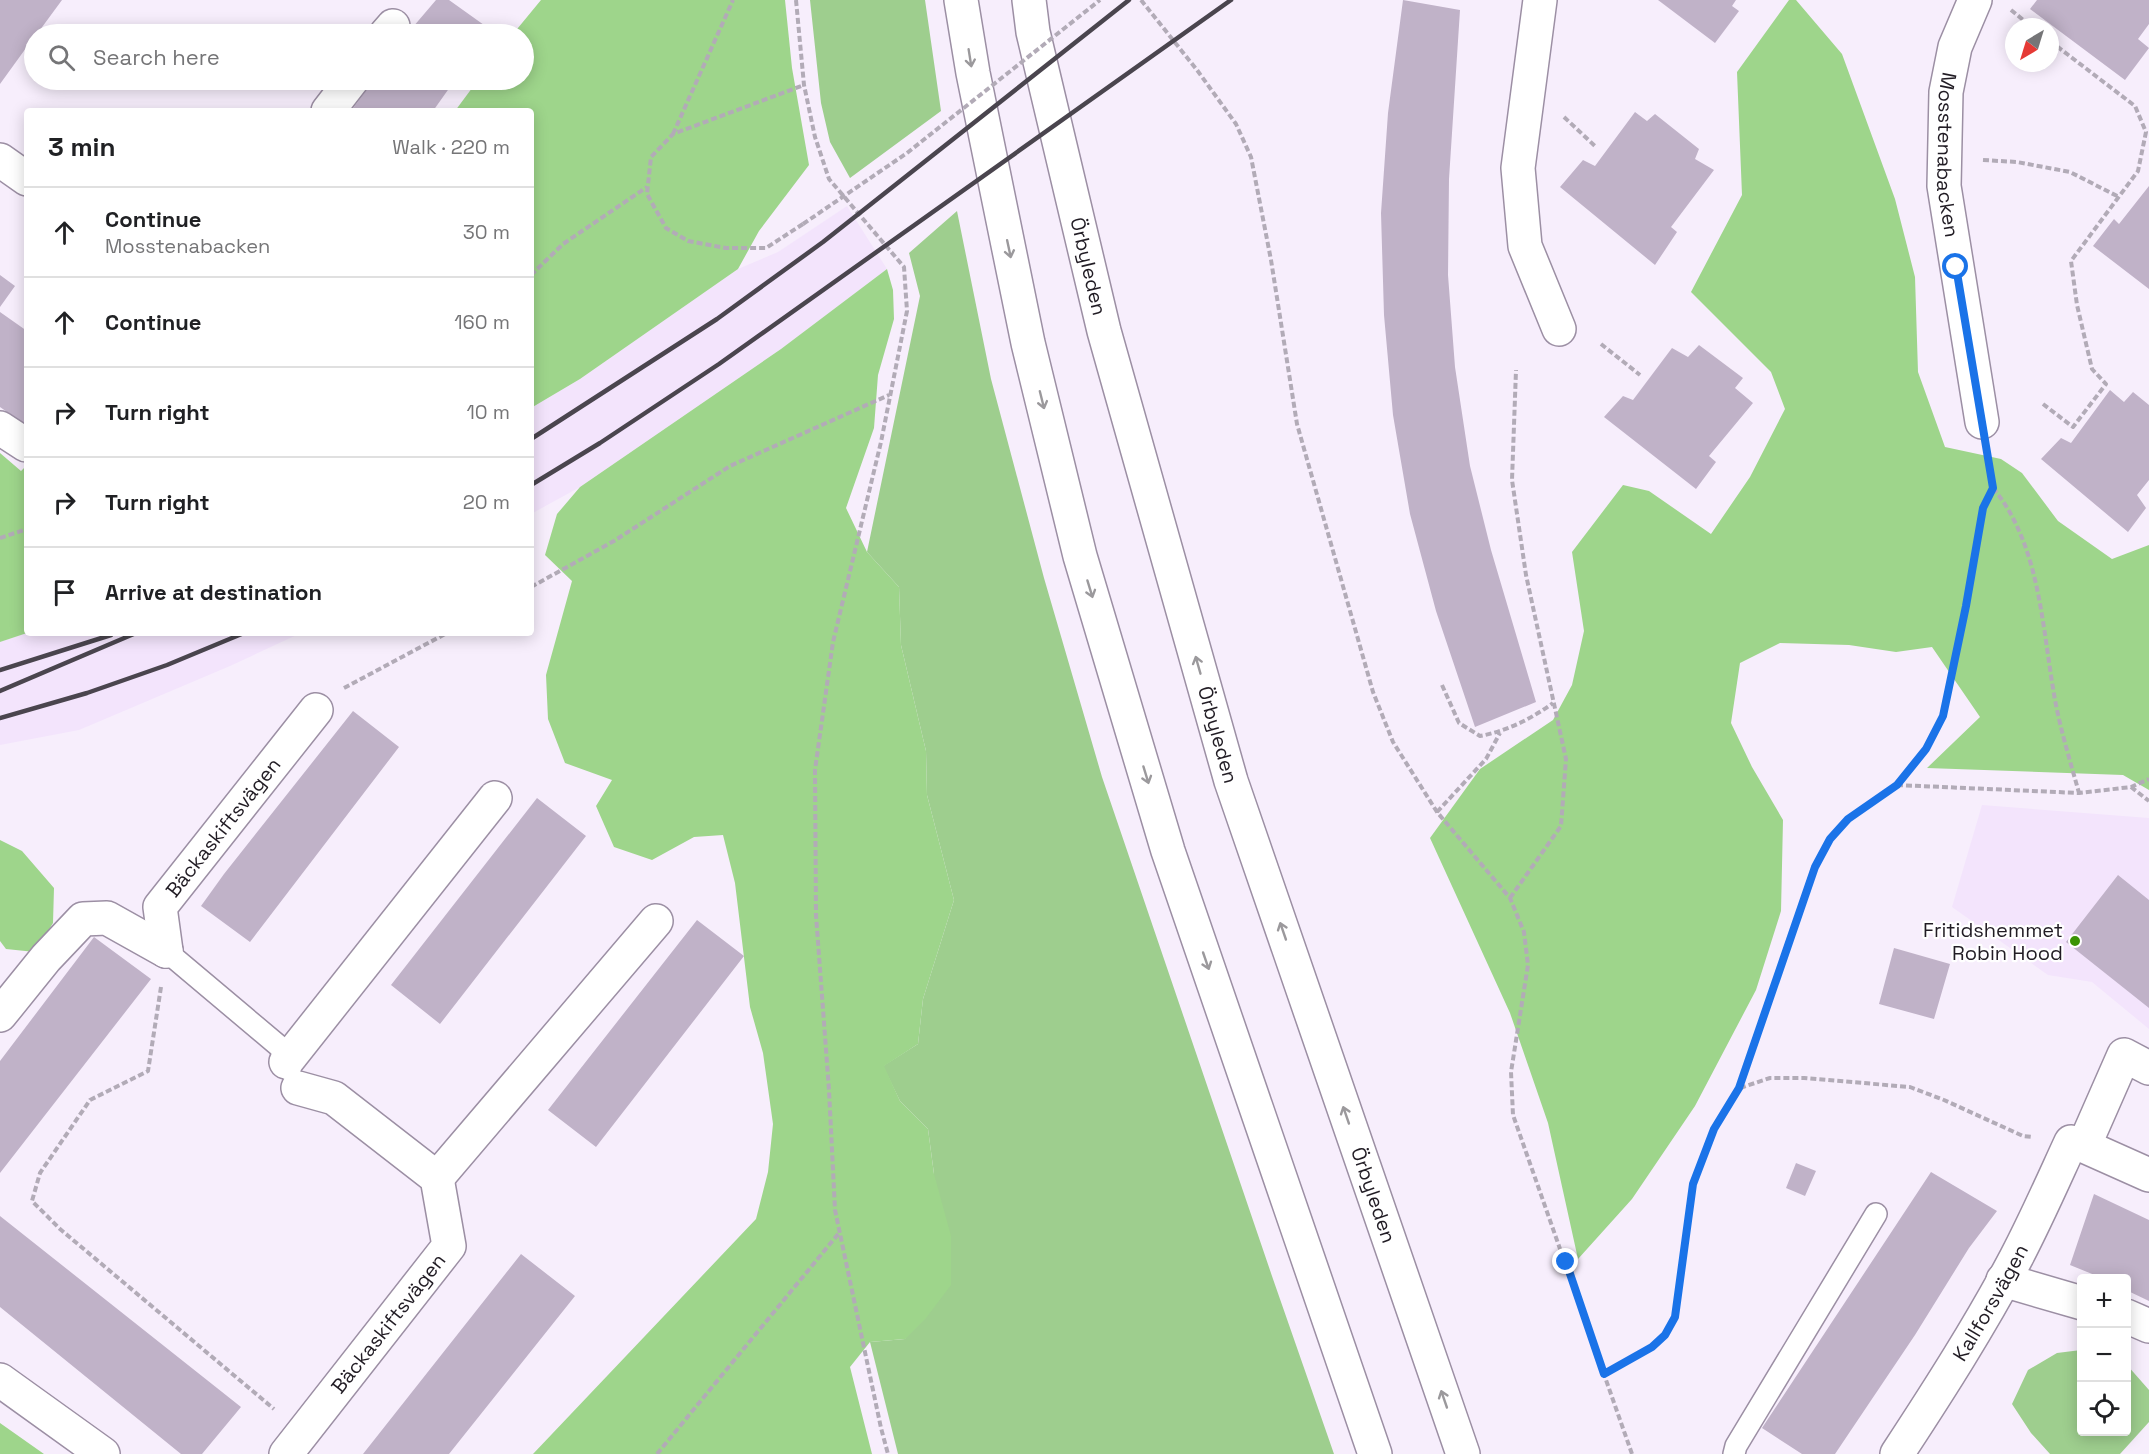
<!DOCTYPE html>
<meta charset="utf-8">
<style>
body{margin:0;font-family:"Space Grotesk",sans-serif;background:#f2f2f2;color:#202124}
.controls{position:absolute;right:18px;bottom:18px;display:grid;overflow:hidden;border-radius:6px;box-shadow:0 3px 15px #0003}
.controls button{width:54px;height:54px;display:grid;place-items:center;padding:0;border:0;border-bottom:2px solid #e0e0e0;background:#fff;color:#202124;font:30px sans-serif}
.compass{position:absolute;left:2005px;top:18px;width:54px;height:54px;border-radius:50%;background:#fff;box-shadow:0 3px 15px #0003;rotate:218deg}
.stop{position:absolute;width:18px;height:18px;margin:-14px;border:4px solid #1a73e8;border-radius:50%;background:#fff}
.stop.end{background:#1a73e8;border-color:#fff;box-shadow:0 2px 6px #0008}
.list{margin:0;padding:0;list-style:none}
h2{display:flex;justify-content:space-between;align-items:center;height:78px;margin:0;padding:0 24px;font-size:26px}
h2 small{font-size:20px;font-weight:400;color:#757577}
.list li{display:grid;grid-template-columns:39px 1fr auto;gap:18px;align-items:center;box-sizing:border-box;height:90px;padding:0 24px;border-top:2px solid #e0e0e0}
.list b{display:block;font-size:22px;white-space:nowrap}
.list p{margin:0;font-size:20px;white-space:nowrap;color:#757577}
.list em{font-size:20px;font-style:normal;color:#757577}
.icon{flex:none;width:33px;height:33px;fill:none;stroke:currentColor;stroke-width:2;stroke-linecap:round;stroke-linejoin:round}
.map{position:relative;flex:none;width:2149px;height:1454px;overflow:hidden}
.search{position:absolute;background:#fff;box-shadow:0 3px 15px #0003;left:24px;top:24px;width:510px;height:66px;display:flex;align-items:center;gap:15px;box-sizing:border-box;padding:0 21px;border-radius:33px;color:#757577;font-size:22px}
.panel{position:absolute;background:#fff;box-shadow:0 3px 15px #0003;left:24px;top:108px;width:510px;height:528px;border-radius:6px}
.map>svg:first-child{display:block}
.built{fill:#f3e4fc}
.green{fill:#9ece8e}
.forest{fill:#9ed58b}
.building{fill:#c0b2c8}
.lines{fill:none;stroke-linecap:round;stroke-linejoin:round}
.lane-casing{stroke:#9c8fa4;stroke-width:24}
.street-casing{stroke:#9c8fa4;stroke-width:36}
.secondary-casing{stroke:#9c8fa4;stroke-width:36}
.path{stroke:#b2abb7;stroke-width:4;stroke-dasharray:6 3;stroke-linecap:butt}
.lane{stroke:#fff;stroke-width:21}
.street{stroke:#fff;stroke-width:33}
.secondary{stroke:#fff;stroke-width:33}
.rail{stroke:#4a454e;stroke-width:4.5}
.path-bridge{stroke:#b2abb7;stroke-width:4;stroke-dasharray:6 3;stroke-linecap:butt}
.oneway{stroke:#9b999c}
.route{stroke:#1a73e8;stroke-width:8}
.poi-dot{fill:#3b9304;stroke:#fff;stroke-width:2}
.labels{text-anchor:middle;stroke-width:4.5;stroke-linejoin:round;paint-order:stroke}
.street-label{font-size:20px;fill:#211c24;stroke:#fff}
.poi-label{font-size:20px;fill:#211c24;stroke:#fff;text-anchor:end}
</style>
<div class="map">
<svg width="2149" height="1454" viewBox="0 0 2149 1454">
<rect width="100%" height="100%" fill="#f7eefc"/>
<!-- built -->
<path class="built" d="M847 206 887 269 781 349 580 487 531 514V408L580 379 738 269 778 252Z
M27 633H301L230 666 79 730 0 745V642Z
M1982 805 2149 818V1029L2092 982 2048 975 1952 907Z"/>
<!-- green -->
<path class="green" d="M810 0H925L941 111 850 178 830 142 821 103Z
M957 211 991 379 1044 578 1102 777 1273 1279 1334 1454H898L870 1342 905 1339 934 1174 928 1129 900 1101 883 1066 918 1044 923 999 954 900 927 795 926 751 901 645 899 587 867 552 920 296 909 253Z
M2081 1350 2082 1432H2126L2127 1365 2149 1390V1422L2120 1454H2050L2031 1433 2012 1404 2028 1370 2057 1353Z"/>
<!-- forest -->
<path class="forest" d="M541 0H785L792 68 809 165 759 231 738 269 580 379 531 408V111H455L478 80H524V34H513Z
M1789 0H1796L1842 54 1895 199 1915 277 1918 372 1945 447 2001 459 2022 473 2058 521 2112 559 2149 545V790L2123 775 1927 768 1980 717 1932 647 1896 652 1849 645 1780 643 1740 663 1731 723 1752 767 1783 820 1781 911 1756 990 1695 1106 1632 1199 1578 1259 1548 1123 1510 1013 1430 838 1480 769 1553 720 1572 685 1584 631 1572 552 1623 485 1649 491 1711 534 1750 477 1785 409 1771 372 1691 292 1742 195 1737 72Z
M887 269 893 290 894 319 878 375 874 428 846 508 867 552 899 587 901 645 926 751 927 795 954 900 923 999 918 1044 884 1066 900 1101 928 1129 934 1174 951 1236V1285L926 1318 905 1339 870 1342 850 1367 872 1454H533L756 1219 768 1172 773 1124 763 1053 750 1007 735 883 723 835 694 837 652 860 614 847 596 806 612 780 565 763 548 719 546 675 572 581 545 555 557 514 580 487 781 349Z
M0 453 21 471 27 465V633L0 642Z
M0 840 22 851 54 888 53 923 35 952 6 949 0 941Z
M0 1423 44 1454H0Z"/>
<!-- building -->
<path class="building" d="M0 0H62L37 34H34V37L0 84Z
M436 0H449L491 30 487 34H407Z
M1403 0 1460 10 1449 179 1448 275 1455 367 1470 466 1491 550 1536 702 1475 727 1436 611 1410 514 1393 415 1384 315 1381 213 1388 113Z
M1658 0H1736L1732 6 1739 11 1715 43Z
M2037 0H2149V24L2138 39 2149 48 2125 80 2030 9Z
M374 80H455L433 111H351Z
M1635 112 1647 121 1655 114 1699 149 1695 159 1714 170 1671 227 1677 232 1655 265 1560 187 1583 160 1595 166Z
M2149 186V289L2093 246 2114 219 2119 224Z
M0 275 15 286 0 307Z
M0 312 27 331V426L0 407Z
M1699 345 1743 378 1735 388 1753 403 1709 456 1716 462 1696 489 1604 417 1623 396 1633 400 1672 348 1688 357Z
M2110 390 2124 402 2133 392 2149 405V480L2137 495 2146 508 2128 532 2041 459 2061 438 2071 443Z
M353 711 399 747 250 942 201 906 224 874Z
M537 798 586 836 440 1024 391 985Z
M2118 875 2149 900V1008L2066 942Z
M697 920 744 956 596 1147 548 1110Z
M94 937 151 979 0 1173V1061Z
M1894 948 1950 964 1934 1019 1879 1004Z
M1796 1163 1816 1171 1805 1196 1786 1188Z
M1931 1172 1997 1211 1969 1248 1915 1335 1835 1454H1802L1762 1428Z
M2094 1194 2149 1220V1301L2126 1290V1278H2102L2070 1265Z
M0 1216 241 1407 202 1454H181L0 1307Z
M521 1254 575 1296 449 1454H363Z"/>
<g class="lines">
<!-- lane casing -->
<g class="lane-casing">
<path id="lane" d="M166 951 280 1047 290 1070
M1734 1454 1736 1446 1876 1214"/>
</g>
<!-- street casing -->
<g class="street-casing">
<g id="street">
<path d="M1540 0 1518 168 1525 246 1559 329"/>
<path id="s1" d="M1975 0 1955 47 1946 92 1944 186 1982 422"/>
<path d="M386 34 393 26"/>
<path d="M328 111 352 80"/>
<path d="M0 160 27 179"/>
<path d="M0 428 26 445 27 444"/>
<path id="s2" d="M166 951 160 907 316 710"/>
<path d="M0 1015 46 958 83 919 107 918 166 951"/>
<path d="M286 1062 495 798"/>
<path d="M2149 1068 2124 1055 2084 1146 2149 1175"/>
<path d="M437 1178 656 921"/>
<path d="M2003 1280 2082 1303"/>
<path d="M2126 1316 2149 1326"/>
<path d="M0 1380 103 1454"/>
<path id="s3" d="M286 1454 449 1246 437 1178 334 1098 298 1088"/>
<path id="s4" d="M1897 1454C1939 1390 1980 1326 2016 1258 2036 1220 2053 1181 2071 1142"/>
</g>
</g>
<!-- secondary casing -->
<g class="secondary-casing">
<g id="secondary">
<path d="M961 0 973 73 1028 343 1080 556 1168 851 1375 1454"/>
<path id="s5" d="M1029 0 1033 32 1104 331 1231 781 1463 1454"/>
</g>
</g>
<!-- path -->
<path class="path" d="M796 0 804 85 815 137 829 179 904 267 907 311 881 442 833 642 815 770 816 915 829 1090 835 1210 881 1428 888 1454
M1141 0 1197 70 1236 124 1251 157 1271 260 1297 424 1373 692 1393 742 1437 812 1510 898 1524 932 1528 965 1511 1072 1513 1115 1632 1454
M2011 10 2032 27
M1564 117 1596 147
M673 134 733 0
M1983 160 2017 162 2070 172 2119 197
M803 224 766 248H726L688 241 666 228 647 194 651 157 673 134 804 85
M531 275 563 244 647 187
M1601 344 1640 375
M2043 404 2073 427 2106 384 2092 369 2077 305 2071 261 2138 171 2146 132 2135 106 2050 41
M1993 488C2042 547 2042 633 2056 705 2062 735 2071 764 2079 793
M0 538 27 529
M531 587 614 541 730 466 889 395
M1442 685 1459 723 1480 736C1507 731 1531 719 1553 703
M344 688 447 633
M1897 785 2079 793 2131 787 2149 779
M2131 787 2149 801
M1437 812 1486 759 1500 733
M1510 898 1561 826 1566 759 1526 575 1512 480 1516 370
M161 987 148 1071 90 1100 40 1173 32 1201 60 1229 274 1409
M1740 1088 1770 1078H1804L1910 1087 1944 1100 2023 1136 2032 1137
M1604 1374 1652 1347 1665 1335 1675 1317 1693 1184 1714 1129 1739 1088 1815 867 1830 839 1848 819 1897 785 1926 749 1943 716 1966 606 1983 508 1993 488 1988 458
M657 1454 839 1233"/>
<!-- lane -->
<use href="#lane" class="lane"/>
<!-- street -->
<use href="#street" class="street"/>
<!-- secondary -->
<use href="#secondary" class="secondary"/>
<!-- rail -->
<path class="rail" d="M531 439 717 319 823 242 1129 0
M531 485 600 443 719 364 1231 0
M0 670 111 635
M0 691 136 633
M0 718 87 693 167 665 244 633"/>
<!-- path-bridge -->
<path class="path-bridge" d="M803 224 907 153 1100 0"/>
</g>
<!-- one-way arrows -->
<defs><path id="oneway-shaft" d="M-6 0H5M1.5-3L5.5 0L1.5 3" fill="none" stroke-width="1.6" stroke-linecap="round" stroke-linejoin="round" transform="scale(1.5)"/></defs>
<g class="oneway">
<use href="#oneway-shaft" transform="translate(970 58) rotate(81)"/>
<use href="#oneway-shaft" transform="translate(1009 249) rotate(78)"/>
<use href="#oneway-shaft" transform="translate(1042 400) rotate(76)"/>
<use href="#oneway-shaft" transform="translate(1090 589) rotate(73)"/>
<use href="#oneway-shaft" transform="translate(1198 665) rotate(-106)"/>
<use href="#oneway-shaft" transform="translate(1146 775) rotate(73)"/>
<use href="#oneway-shaft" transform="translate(1283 931) rotate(-109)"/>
<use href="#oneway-shaft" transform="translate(1206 961) rotate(71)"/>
<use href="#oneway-shaft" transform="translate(1346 1115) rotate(-109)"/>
<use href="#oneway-shaft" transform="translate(1444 1399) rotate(-109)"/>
</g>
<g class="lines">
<!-- route -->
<path class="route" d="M1566 1262 1604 1374 1652 1347 1665 1335 1675 1317 1693 1184 1714 1129 1739 1088 1815 867 1830 839 1848 819 1897 785 1926 749 1943 716 1966 606 1983 508 1993 488 1956 267"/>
</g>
<!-- markers -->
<circle class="poi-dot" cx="2075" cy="941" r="6"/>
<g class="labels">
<!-- street labels -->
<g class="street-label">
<text dy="7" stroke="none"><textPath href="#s1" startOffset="160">Mosstenabacken</textPath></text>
<text dy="7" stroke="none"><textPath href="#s5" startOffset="273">Örbyleden</textPath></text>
<text dy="7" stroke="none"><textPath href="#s5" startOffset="759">Örbyleden</textPath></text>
<text dy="7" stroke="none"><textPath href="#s2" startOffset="146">Bäckaskiftsvägen</textPath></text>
<text dy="7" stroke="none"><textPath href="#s5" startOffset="1245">Örbyleden</textPath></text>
<text dy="7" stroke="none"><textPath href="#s4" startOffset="178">Kallforsvägen</textPath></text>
<text dy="7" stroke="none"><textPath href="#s3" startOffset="166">Bäckaskiftsvägen</textPath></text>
</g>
<!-- poi labels -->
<g class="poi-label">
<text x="2063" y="937">Fritidshemmet<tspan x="2063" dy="23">Robin Hood</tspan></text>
</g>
</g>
</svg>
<div class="controls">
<button>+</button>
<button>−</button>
<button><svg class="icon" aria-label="locate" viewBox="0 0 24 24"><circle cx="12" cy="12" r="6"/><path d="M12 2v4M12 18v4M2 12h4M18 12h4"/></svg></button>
</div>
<svg class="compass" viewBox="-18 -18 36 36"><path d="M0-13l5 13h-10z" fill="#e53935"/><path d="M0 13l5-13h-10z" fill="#757577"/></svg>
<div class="stop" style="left:1956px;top:267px"></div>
<div class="stop end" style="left:1566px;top:1262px"></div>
<div class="search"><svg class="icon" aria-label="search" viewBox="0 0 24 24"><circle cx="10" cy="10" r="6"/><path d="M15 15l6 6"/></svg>Search here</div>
<section class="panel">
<h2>3 min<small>Walk · 220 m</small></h2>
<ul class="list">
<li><svg class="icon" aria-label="ahead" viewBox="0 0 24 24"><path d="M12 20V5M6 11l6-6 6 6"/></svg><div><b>Continue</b><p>Mosstenabacken</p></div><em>30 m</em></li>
<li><svg class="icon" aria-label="ahead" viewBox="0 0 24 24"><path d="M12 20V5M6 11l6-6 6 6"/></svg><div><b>Continue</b></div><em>160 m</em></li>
<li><svg class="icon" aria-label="right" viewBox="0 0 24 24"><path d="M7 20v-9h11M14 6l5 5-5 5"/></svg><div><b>Turn right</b></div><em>10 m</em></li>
<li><svg class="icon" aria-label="right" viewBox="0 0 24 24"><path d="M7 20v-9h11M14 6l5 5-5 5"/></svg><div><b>Turn right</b></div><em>20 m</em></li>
<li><svg class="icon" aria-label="arrive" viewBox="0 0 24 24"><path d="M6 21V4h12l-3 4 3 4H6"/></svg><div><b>Arrive at destination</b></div></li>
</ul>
</section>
</div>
